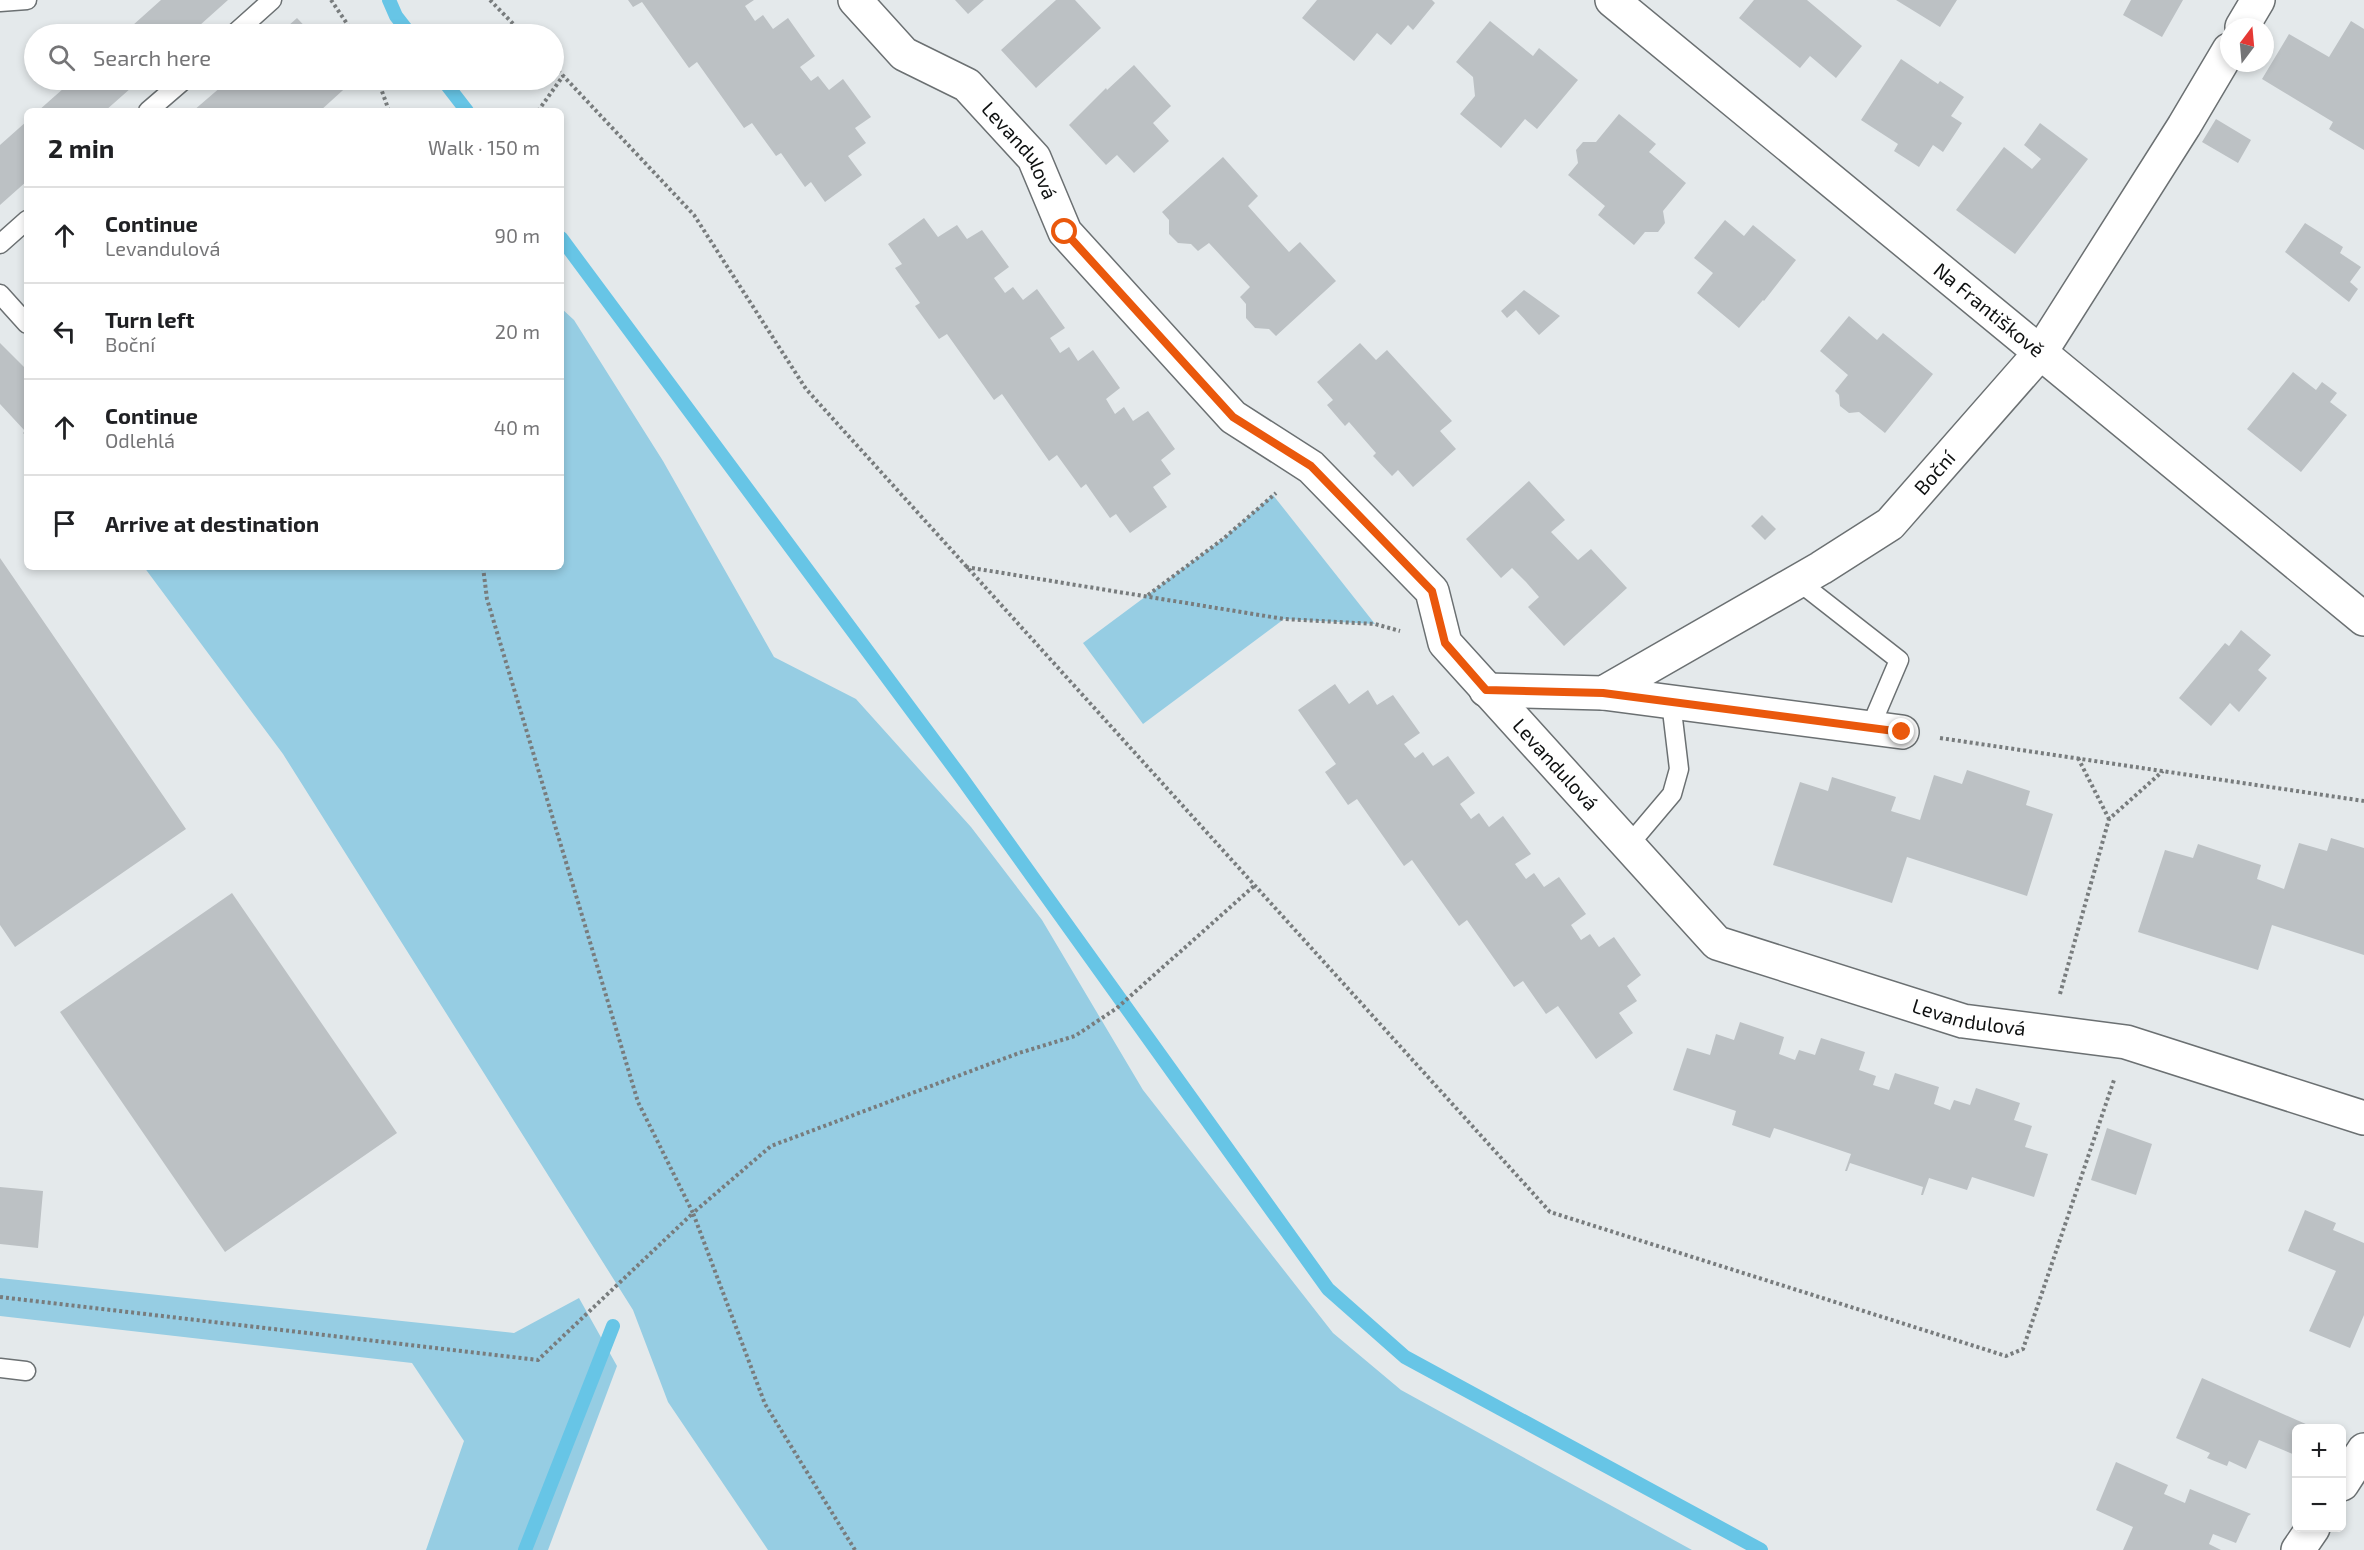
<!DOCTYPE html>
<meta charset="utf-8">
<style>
body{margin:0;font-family:"Exo 2",sans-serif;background:#f6f6f6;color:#202124}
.controls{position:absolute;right:18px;bottom:18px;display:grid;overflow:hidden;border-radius:9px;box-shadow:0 3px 9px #0003}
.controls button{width:54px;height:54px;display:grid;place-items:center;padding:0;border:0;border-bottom:2px solid #e0e0e0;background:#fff;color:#202124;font:30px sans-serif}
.compass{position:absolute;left:2220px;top:18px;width:54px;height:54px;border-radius:50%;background:#fff;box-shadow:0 3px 9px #0003;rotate:16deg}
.stop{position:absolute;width:18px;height:18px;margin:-14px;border:4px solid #ea580c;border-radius:50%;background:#fff}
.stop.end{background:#ea580c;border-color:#fff;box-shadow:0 2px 6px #0008}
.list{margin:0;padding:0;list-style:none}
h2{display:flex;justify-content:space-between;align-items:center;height:78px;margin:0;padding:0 24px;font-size:26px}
h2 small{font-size:20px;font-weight:400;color:#757577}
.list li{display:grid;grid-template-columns:39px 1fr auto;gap:18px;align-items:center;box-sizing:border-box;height:96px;padding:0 24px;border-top:2px solid #e0e0e0}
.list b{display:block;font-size:22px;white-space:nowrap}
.list p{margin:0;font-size:20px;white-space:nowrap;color:#757577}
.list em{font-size:20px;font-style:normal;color:#757577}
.icon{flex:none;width:33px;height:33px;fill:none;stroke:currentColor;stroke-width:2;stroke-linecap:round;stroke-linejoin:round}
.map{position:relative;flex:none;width:2364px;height:1550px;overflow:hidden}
.search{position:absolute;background:#fff;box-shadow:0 3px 9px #0003;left:24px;top:24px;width:540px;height:66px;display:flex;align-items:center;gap:15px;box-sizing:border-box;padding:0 21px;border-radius:33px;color:#757577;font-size:22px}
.panel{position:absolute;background:#fff;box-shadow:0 3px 9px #0003;left:24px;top:108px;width:540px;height:462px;border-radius:9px}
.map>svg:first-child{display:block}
.green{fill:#96cde3}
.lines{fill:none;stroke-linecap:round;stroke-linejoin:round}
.stream{stroke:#67c5e6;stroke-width:14}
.building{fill:#bcc1c4}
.service-casing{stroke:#6b7072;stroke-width:21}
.minor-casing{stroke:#6b7072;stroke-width:36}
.path{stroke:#787c7d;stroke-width:4;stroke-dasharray:3 3;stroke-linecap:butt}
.service{stroke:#fff;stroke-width:18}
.minor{stroke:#fff;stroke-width:33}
.route{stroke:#ea580c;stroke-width:8}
.labels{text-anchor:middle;stroke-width:4.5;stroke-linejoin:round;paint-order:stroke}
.street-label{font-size:20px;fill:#0e1010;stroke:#e4e9eb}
</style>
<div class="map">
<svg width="2364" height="1550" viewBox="0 0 2364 1550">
<rect width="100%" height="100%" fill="#e4e9eb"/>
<!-- green -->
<path class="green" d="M561 308 574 320 663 461 774 657 856 699 971 827 1042 920 1143 1090 1333 1333 1401 1390 1692 1550H768L668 1402 633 1310 283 754 144 567H561Z
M1273 495 1375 624 1284 619 1143 724 1083 643 1223 539Z
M0 1278 514 1333 579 1298 617 1366 548 1550H426L464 1441 412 1363 0 1316Z"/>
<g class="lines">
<!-- stream -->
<path class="stream" d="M389 0 396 16 410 34
M443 80 467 111
M561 238 961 777 1328 1289 1405 1357 1761 1550
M525 1550 613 1326"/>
</g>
<!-- building -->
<path class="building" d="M161 0H228L190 34H123Z
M628 0H754L745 6 755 21 763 15 773 29 788 18 815 56 800 67 811 81 818 76 829 90 843 79 871 117 855 128 866 143 848 156 862 175 825 202 811 182 805 187 781 153 776 156 752 123 744 128 697 62 689 68 642 2 633 7Z
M955 0H984L968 14Z
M1056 0H1075L1101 28 1036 88 1001 50Z
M1317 0H1432L1435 3 1413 30 1408 25 1391 45 1377 33 1354 61 1302 18Z
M1754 0H1807L1862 46 1836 78 1810 56 1800 68 1739 18Z
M1896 0H1957L1940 27Z
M2131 0H2183L2162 37 2123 15Z
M297 18 312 34H279Z
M1490 21 1533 56 1539 48 1578 80 1537 129 1525 119 1501 148 1460 114 1475 96 1473 77 1456 62Z
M2351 21 2364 29V150L2329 129 2333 122 2262 79 2289 34 2329 57Z
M1901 59 1938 84 1940 81 1964 97 1951 116 1962 123 1943 152 1933 145 1919 167 1894 151 1898 144 1861 120Z
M1134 65 1171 106 1153 123 1169 141 1134 173 1117 155 1106 165 1069 125 1106 88 1107 90Z
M73 80H140L105 111H38Z
M229 80H351L353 81 320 111H193Z
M1619 114 1656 144 1649 152 1686 183 1663 211 1665 223 1658 232H1645L1634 245 1598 215 1605 206 1568 175 1578 163 1576 150 1583 142H1596Z
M2216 119 2251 140 2238 163 2202 142Z
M27 121V181L0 205V145Z
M2040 123 2088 159 2015 254 1956 210 2004 147 2032 169 2041 159 2024 145Z
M1223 157 1258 196 1248 206 1289 252 1300 242 1336 281 1276 336 1269 329 1255 328 1246 318V304L1240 297 1250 287 1209 243 1198 251 1191 244 1178 243 1169 234V220L1162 212Z
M924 218 938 237 957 225 967 239 982 230 1009 267 994 278 1005 293 1013 287 1023 300 1037 289 1065 328 1050 338 1060 353 1069 347 1078 361 1093 350 1120 388 1106 399 1115 414 1124 407 1133 421 1148 411 1175 449 1161 460 1171 474 1153 487 1167 507 1130 533 1116 514 1110 518 1086 484 1081 488 1057 455 1049 461 1002 394 994 400 947 334 939 339 915 306 920 303 895 268 902 264 888 244Z
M1725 220 1744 236 1753 225 1796 260 1764 301 1763 300 1739 328 1697 293 1713 273 1694 258Z
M2305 223 2343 247 2340 253 2361 267 2350 282 2358 289 2349 302 2285 252Z
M1524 290 1560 316 1539 335 1516 310 1507 318 1501 311Z
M1849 316 1877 340 1883 333 1933 374 1885 433 1859 412 1849 413 1840 406 1839 395 1835 391 1848 375 1820 351Z
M0 343 27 370V437L23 433 25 431 0 404Z
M1360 343 1376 360 1387 350 1452 421 1440 431 1456 449 1413 487 1398 470 1392 476 1375 458 1373 456 1376 453 1349 422 1345 426 1327 405 1333 400 1317 382Z
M2293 372 2316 390 2322 382 2337 393 2330 402 2347 415 2301 472 2247 429Z
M1529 481 1565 520 1551 532 1578 560 1591 549 1627 588 1564 646 1528 607 1539 597 1526 582 1512 568 1501 578 1466 539Z
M1762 515 1776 529 1765 540 1751 526Z
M0 558 186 829 15 947 0 925Z
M2241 630 2271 655 2258 670 2267 678 2239 712 2230 703 2211 726 2179 698 2225 643 2229 646Z
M1335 684 1349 704 1368 690 1377 705 1393 695 1420 733 1404 744 1415 758 1423 752 1433 766 1448 756 1475 793 1460 804 1471 819 1479 813 1489 827 1503 816 1531 854 1515 864 1526 879 1534 873 1544 887 1559 877 1586 914 1571 925 1581 940 1590 934 1599 947 1614 937 1641 975 1627 986 1637 1001 1619 1013 1633 1033 1596 1059 1558 1006 1546 1014 1523 981 1514 987 1467 920 1459 926 1412 860 1404 866 1357 799 1348 805 1325 772 1336 764 1298 710Z
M1967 770 2030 791 2026 805 2053 814 2027 896 1907 857 1892 903 1773 865 1800 782 1828 791 1832 777 1896 797 1891 811 1920 820 1934 775 1962 784Z
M2331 838 2364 848V955L2272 925 2258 970 2138 932 2165 850 2193 858 2198 844 2261 865 2257 879 2284 889 2299 843 2327 851Z
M232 893 397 1133 225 1252 60 1012Z
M1740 1022 1784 1037 1779 1054 1795 1060 1799 1050 1815 1055 1821 1038 1865 1052 1859 1070 1876 1076 1873 1085 1889 1090 1895 1073 1939 1087 1934 1104 1950 1110 1954 1100 1970 1105 1976 1088 2020 1103 2014 1120 2032 1126 2025 1147 2048 1154 2034 1197 1972 1177 1967 1190 1929 1178 1923 1195H1921L1923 1187 1850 1163 1847 1171H1845L1851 1154 1774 1128 1770 1138 1732 1125 1736 1111 1673 1090 1687 1048 1710 1055 1716 1034 1734 1040Z
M2107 1128 2152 1144 2136 1195 2091 1180Z
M0 1187 43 1191 38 1248 0 1244Z
M2305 1210 2336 1223 2333 1230 2364 1243V1315L2350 1348 2309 1331 2336 1271 2288 1251Z
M2202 1378 2308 1425 2307 1428H2296L2295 1455 2259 1440 2246 1469 2229 1461 2227 1466 2207 1458 2210 1453 2176 1438Z
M2116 1462 2168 1485 2164 1494 2185 1503 2190 1489 2251 1514 2248 1516 2236 1543 2213 1534 2209 1544 2221 1550H2123L2133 1527 2096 1510Z"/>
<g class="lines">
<!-- service casing -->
<g class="service-casing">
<path id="service" d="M0 2 27 0
M234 34 272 0
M148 111 184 80
M0 244 27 220
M0 294 27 324
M1798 581 1899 660 1870 728
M1628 846 1672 794 1679 769 1671 702
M0 1368 26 1371"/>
</g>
<!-- minor casing -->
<g class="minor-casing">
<g id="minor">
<path id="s1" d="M855 0 904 54 967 85 1034 158 1065 232 1233 417 1311 467 1432 591 1445 643 1717 943 1963 1021 2126 1042 2364 1118"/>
<path id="s2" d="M1612 0 2364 619"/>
<path d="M2242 27 2258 0"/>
<path id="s3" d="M1486 690 1603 693 1821 568 1890 524 2040 353 2184 126 2229 50"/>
<path d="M1603 693 1902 732"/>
<path d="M2342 1484 2364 1450"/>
<path d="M2298 1550 2313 1528"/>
</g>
</g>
<!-- path -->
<path class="path" d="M331 0 354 34
M490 0 523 34
M554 66 694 215 806 389 1550 1212 2006 1356 2023 1349 2114 1080
M378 80 389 111
M538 111 563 76
M483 567 487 599 638 1102 693 1213 771 1146 1019 1053 1075 1036 1117 1008 1254 886
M966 567 1284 619 1375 624 1400 631
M1148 595 1223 539 1276 493
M1940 738 2364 801
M2078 758 2109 819
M2060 994 2109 819 2163 771
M0 1297 538 1360 693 1213 765 1404 855 1550"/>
<!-- service -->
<use href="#service" class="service"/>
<!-- minor -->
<use href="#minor" class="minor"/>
</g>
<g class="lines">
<!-- route -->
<path class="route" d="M1065 232 1233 417 1311 466 1432 591 1445 643 1486 690 1603 693 1902 732"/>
</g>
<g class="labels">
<!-- street labels -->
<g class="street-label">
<text dy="7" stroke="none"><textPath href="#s1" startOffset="228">Levandulová</textPath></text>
<text dy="7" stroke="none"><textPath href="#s2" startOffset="488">Na Františkově</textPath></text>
<text dy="7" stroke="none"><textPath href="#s3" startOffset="518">Boční</textPath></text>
<text dy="7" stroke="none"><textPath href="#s1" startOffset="1056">Levandulová</textPath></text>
<text dy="7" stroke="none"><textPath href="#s1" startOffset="1560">Levandulová</textPath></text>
</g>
</g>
</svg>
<div class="controls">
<button>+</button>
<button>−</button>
</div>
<svg class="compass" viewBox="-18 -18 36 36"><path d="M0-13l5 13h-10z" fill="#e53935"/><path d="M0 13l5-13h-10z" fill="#757577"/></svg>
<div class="stop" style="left:1065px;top:232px"></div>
<div class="stop end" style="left:1902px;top:732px"></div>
<div class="search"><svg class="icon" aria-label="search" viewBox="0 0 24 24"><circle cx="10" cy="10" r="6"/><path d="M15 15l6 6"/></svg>Search here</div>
<section class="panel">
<h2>2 min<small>Walk · 150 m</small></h2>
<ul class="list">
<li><svg class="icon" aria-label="ahead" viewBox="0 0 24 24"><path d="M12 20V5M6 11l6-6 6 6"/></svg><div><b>Continue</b><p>Levandulová</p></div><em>90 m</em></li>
<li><svg class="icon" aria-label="left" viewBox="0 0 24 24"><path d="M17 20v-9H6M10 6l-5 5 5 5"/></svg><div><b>Turn left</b><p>Boční</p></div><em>20 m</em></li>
<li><svg class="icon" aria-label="ahead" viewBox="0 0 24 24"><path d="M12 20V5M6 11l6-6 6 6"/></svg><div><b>Continue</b><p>Odlehlá</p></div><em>40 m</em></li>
<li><svg class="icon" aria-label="arrive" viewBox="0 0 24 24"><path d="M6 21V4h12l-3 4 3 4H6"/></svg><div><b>Arrive at destination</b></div></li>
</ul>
</section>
</div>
